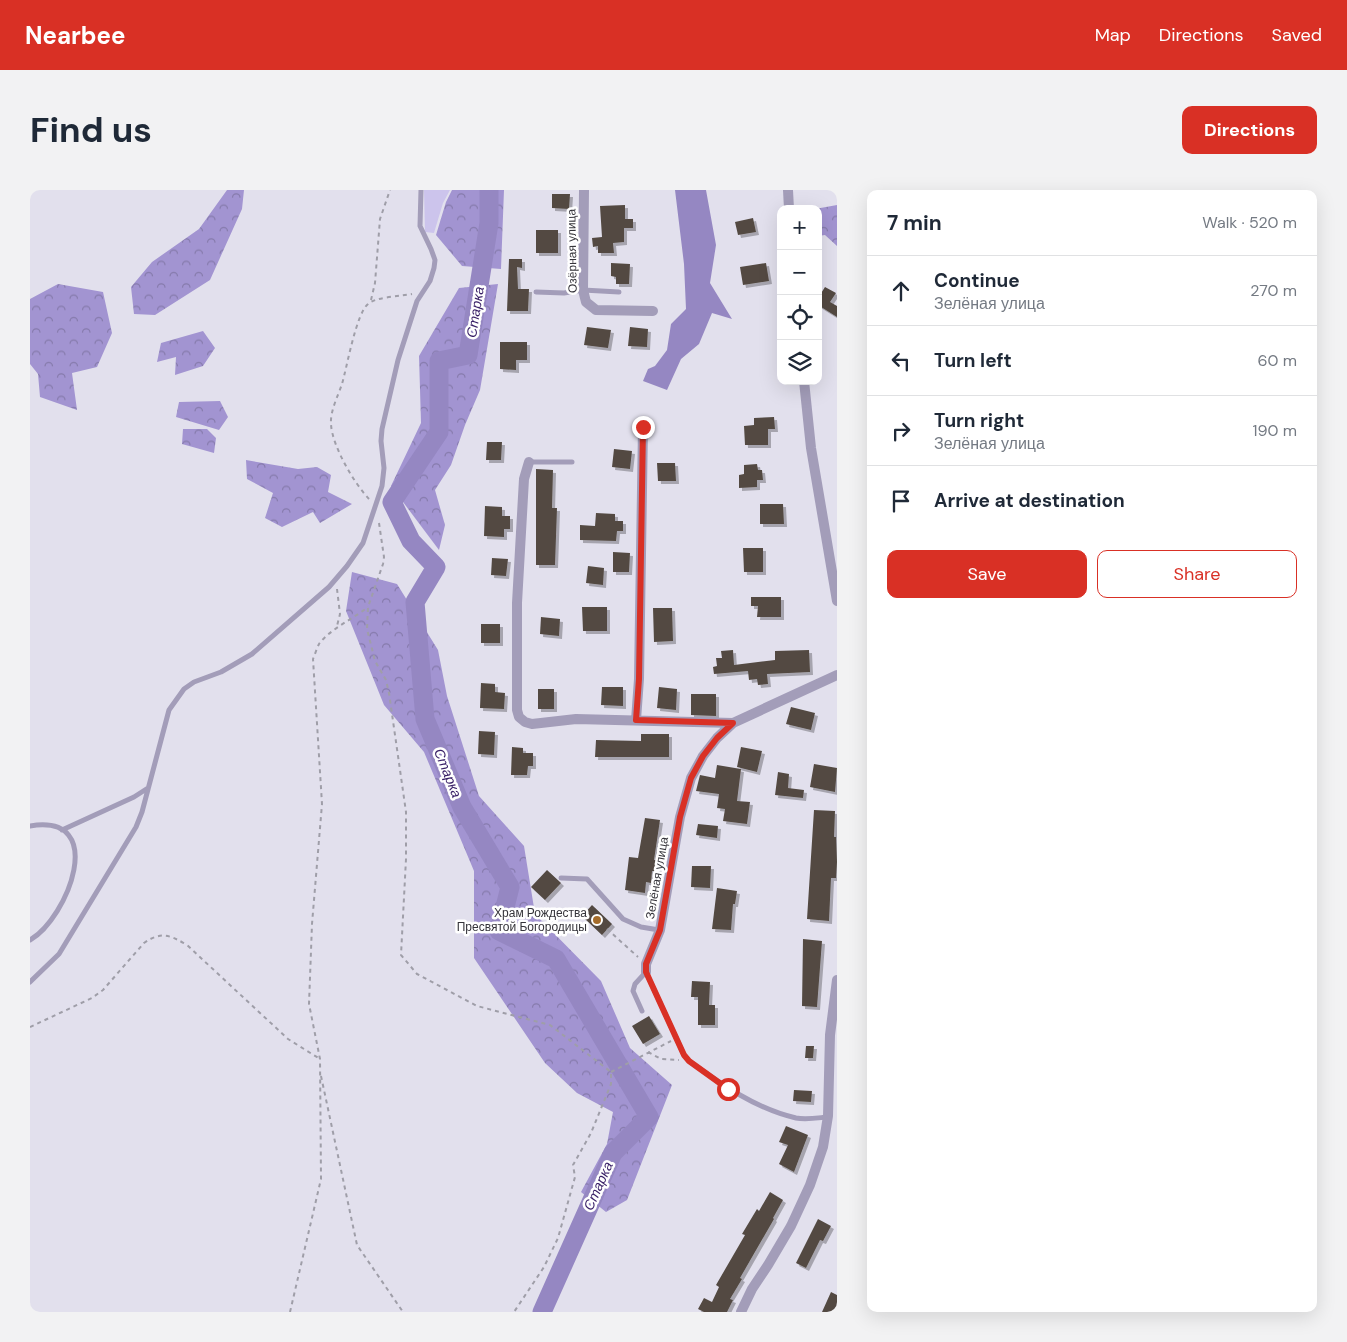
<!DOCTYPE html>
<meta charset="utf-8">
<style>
body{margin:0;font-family:"DM Sans",sans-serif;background:#f2f2f3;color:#1f2937}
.controls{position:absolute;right:15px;top:15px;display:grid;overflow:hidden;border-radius:10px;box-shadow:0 5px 20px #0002}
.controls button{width:45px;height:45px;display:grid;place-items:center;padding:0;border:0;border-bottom:1px solid #e0e1e3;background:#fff;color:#1f2937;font:25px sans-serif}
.stop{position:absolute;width:15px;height:15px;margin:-11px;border:4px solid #d93025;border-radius:50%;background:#fff}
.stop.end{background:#d93025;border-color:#fff;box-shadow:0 1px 5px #0008}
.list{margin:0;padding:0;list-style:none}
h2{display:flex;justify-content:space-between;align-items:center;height:65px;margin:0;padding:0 20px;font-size:21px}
h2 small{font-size:16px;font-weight:400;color:#747a83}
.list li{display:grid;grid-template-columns:32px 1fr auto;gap:15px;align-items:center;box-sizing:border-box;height:70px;padding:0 20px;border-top:1px solid #e0e1e3}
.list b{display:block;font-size:19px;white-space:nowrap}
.list p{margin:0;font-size:16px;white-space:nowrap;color:#747a83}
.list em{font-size:16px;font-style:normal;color:#747a83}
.actions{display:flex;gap:10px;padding:15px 20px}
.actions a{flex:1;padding:11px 0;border:1px solid #d93025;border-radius:10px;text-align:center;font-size:18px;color:#d93025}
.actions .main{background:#d93025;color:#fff}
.icon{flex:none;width:28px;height:28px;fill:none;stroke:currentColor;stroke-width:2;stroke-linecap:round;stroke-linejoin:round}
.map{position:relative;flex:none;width:807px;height:1122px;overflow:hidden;border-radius:10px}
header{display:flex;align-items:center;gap:30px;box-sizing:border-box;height:70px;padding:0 25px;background:#d93025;color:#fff}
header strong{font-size:24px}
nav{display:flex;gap:28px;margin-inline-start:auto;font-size:18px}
.intro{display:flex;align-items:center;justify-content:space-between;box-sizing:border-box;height:120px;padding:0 30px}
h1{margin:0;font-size:35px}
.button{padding:12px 22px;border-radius:10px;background:#d93025;color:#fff;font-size:18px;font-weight:700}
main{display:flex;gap:30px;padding:0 30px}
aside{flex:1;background:#fff;border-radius:10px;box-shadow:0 5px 20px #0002}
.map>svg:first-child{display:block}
.green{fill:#ccc4ec}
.forest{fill:url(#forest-crowns)}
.water{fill:#9587c2}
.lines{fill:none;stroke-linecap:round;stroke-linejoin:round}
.river{stroke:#9587c2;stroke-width:19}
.building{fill:#534a42;filter:url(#shadow)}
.path{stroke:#9f9ea8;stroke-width:2;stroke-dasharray:4 4;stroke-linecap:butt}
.service{stroke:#a39db9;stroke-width:5}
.minor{stroke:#a39db9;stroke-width:10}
.route{stroke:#d93025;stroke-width:6}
.poi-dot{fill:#a56c2b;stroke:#fff;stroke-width:2}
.labels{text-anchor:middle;stroke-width:5;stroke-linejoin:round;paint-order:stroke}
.street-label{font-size:12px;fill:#35343a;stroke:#fff}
.poi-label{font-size:12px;fill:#35343a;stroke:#fff;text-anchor:end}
.water-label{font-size:14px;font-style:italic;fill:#371e65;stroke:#fff}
</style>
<header>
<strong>Nearbee</strong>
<nav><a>Map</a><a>Directions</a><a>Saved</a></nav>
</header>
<div class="intro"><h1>Find us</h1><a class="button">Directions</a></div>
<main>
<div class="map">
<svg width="807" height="1122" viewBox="0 0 807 1122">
<defs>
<pattern id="forest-crowns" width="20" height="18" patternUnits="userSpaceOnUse" patternTransform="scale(1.25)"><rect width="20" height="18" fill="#a294d1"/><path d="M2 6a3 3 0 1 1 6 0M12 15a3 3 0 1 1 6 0" fill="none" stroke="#857aab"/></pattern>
<filter id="shadow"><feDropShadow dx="3" dy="3" stdDeviation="0" flood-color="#0004"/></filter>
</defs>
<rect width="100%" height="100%" fill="#e2e0ed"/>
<!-- green -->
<path class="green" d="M394 0H420L413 13 404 43 395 42Z"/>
<!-- forest -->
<path class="forest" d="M197 0H214L212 19 180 90 125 125 104 124 101 97 122 72 169 39Z
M422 0H474L471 79 432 76 406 45 416 12Z
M807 15V56L795 45 788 46V19H785Z
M28 94 73 102 82 143 67 177 42 183 47 220 10 207 8 184 0 174V109Z
M468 94 450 200 435 235 421 275 405 300 415 335 409 360 361 296 391 233 389 166 429 98Z
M173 141 185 158 173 176 145 185 146 167 127 172 131 153Z
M190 211 198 227 189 240 146 227 149 212Z
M153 239H177L186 248 184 263 152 254Z
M216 270 268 279 287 277 301 285 298 302 322 314 290 333 283 322 252 337 235 328 243 303 217 289Z
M322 382 367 394 408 460 417 506 449 606 494 656 505 724 571 791 600 858 642 895 597 1010 576 1022 551 1002 577 954 583 922 547 903 515 873 444 768V681L394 562 354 515 316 421Z"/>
<!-- water -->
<path class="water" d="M645 0H676L686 55 680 93 702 129 682 123 669 154 651 169 637 200 613 191 618 179 625 176 637 160 641 134 656 119 654 74Z"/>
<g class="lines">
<!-- river -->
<path class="river" d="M459 0V33L438 165 409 171V242L362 312 381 351 406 377 385 412 395 529 432 617 480 697 469 741 526 769 619 927 583 963 512 1122"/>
</g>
<!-- building -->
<path class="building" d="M522 4H540L539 19 522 18Z
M595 15V29H603V38H594V52L583 53 584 63H568V56L563 57 562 48 572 47 570 16Z
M723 28 726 42 708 45 705 32Z
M506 40H528V63H506Z
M479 69H492V78L487 77 488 99H499L498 121H477Z
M581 73 600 74 599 94H586V87L581 86Z
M736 73 739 91 713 95 710 77Z
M795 97 806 103 800 112 807 116V127L788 115V108Z
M557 137 581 140 578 158 554 155Z
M600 137 618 139 617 157 598 156Z
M470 152H497V170H486V180L470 179Z
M744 227 745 239H738V255H715L714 236 724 235V228Z
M457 252H472L471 270H456Z
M584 259 602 261 600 279 582 277Z
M627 273H645L646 291H628Z
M727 274 728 280H732L733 290H727V297L709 298V285L714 284V275Z
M506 279 523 280 522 318H527L525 375H506Z
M730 314H753L754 334H730Z
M455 316 472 317V326H480V339H474V347L454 346Z
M566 323 585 324V331H593V341H587L586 351 550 350V335L565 336Z
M713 358H733V382H714Z
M583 362 600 363 599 382H583Z
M462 368 478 369 476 386 461 385Z
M558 376 574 378 573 395 556 393Z
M721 407H751V427H727L728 416H721Z
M552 417H577V441H553Z
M623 418H642L643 451 624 452Z
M511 427 530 429 529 446 510 444Z
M451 434H470V453H451Z
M703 460 704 475 745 470V461L779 460 780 482 737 484 738 494 728 495 727 489 719 490 718 481 684 484 683 477 687 476 686 468H692L691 461Z
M451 493 465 494V502L475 503 474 519 450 518Z
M572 497H593V516L571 515Z
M629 497 647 499 646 520 627 518Z
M508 499H524V519H508Z
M661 504H686V526L661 525Z
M761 517 785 523 781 540 756 534Z
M449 541 465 542 464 565 448 564Z
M611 544H639V567H565L566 550 611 551Z
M482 557 493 558V563H503V576H498L497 585H481Z
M711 557 732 561 727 582 707 577Z
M784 574 807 578 805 602 780 597Z
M687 575 711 579 707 611 720 612 717 634 693 631 695 619 687 618 689 604 666 601 670 585 685 588Z
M748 582 759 584 758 598 774 600 773 608 745 605Z
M784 620 805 621 804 647H806L807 672 806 688H801L799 731 777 729Z
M615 628 630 630 624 670H630L628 681H622L621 693 616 692 615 703 595 700 599 667 608 668Z
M668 634 688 636 687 648 666 645Z
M662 676H681L680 698 661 697Z
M517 680 531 693 515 710 501 697Z
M687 698 707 701 705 714H703L701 740 682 739Z
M562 715 582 734 572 745 552 726Z
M773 749 792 751 787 817 772 816Z
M662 791 680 792 679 815H685V835H668V807H661Z
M619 826 630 844 613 854 602 836Z
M776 856H784L783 868H775Z
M764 900 782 901 781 912 763 911Z
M756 936 778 945 764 982 749 974 758 955 749 952Z
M740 1002 753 1010 743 1028 744 1029 710 1088 712 1089 700 1109 703 1110 697 1122H674L668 1119 674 1108 682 1112 689 1097 686 1095 715 1045 712 1044 727 1019 729 1021Z
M788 1029 801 1036 793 1051 790 1050 776 1078 766 1073Z
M801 1102 807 1105V1122H792Z"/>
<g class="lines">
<!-- path -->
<path class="path" d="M341 110 345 93 350 29 360 0
M339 309C324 293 302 256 301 234 300 221 308 206 312 194 317 177 326 124 338 114 345 107 372 106 382 104
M349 333 354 367 353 374 338 417 337 439 345 471 356 490 359 503 376 622V669L371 765 387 784 447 816 520 835 581 882V894L561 943 543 975 545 987 528 1048 514 1077 484 1122
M307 399 310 424 307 436
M577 739 608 767
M0 837 62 808 73 800 114 753C131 741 140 745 157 755L258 849 290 869
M618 862 631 869 649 870
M581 882 641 851
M291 886 327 1055 373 1122
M260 1122 291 989 290 869 279 814 282 734 292 614 283 469C285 464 287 458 289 454 300 439 323 429 338 417"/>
<!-- service -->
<path class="service" d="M506 102 534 103 553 100 589 102
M499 272H542
M0 636C79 623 38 728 0 750
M32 640 104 607 118 598
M531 688 557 689 593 729 611 737 629 740
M0 792 29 764 106 637 112 622 139 520 154 499 164 492 191 482 222 464 299 397 317 376 333 353 352 296 354 278 351 251 352 239 368 170 387 111 400 91 404 78 405 70 401 59 390 36 391 0
M612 821 603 801 605 794 616 782 654 865 659 871C691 894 726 919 766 928 776 930 787 928 797 927"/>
<!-- minor -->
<path class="minor" d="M554 0 553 100 556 112 566 120 623 121
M758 0 759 19
M774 191 781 258 807 411
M499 272 494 289 487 413V520L489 527 495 532 502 534 546 529 703 533
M606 530 609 489 613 237
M616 782V774L630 740 650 627 661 588 673 566 687 548 703 533 807 485
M711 1122 722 1099 738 1075 761 1036 780 995 793 957 798 926 800 845 807 790"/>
</g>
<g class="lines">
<!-- route -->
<path class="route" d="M613 237 609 489 606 530 703 533 687 548 673 566 661 588 650 627 630 740 616 774V782L654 865 659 871 698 899"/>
</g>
<!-- markers -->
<circle class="poi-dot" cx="567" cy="730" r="5"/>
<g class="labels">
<!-- street labels -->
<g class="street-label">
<text transform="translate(542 61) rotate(-91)" y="4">Озёрная улица</text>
<text transform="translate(627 688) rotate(-80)" y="4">Зелёная улица</text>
</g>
<!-- poi labels -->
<g class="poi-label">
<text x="557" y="727">Храм Рождества<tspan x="557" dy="14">Пресвятой Богородицы</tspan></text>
</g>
<!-- water labels -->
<g class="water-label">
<text transform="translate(445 122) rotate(-81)" y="5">Старка</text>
<text transform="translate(418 583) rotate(68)" y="5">Старка</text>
<text transform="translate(568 996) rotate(-66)" y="5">Старка</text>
</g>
</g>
</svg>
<div class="controls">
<button>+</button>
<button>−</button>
<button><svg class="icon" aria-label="locate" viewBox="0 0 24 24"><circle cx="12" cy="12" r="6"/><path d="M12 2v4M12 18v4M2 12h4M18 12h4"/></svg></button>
<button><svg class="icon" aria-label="layers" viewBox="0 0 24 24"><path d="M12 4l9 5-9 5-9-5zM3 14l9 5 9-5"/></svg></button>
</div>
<div class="stop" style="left:698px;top:899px"></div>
<div class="stop end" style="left:613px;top:237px"></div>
</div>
<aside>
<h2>7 min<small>Walk · 520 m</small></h2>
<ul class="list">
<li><svg class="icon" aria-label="ahead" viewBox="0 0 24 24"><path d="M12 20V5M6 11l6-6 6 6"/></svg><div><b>Continue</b><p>Зелёная улица</p></div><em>270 m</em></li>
<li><svg class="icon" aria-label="left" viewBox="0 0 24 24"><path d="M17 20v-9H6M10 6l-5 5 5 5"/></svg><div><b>Turn left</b></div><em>60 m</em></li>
<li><svg class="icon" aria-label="right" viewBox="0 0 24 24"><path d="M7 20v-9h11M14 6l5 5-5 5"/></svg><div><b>Turn right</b><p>Зелёная улица</p></div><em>190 m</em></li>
<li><svg class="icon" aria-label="arrive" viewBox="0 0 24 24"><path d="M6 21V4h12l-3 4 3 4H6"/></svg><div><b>Arrive at destination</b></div></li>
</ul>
<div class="actions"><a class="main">Save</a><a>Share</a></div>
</aside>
</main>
